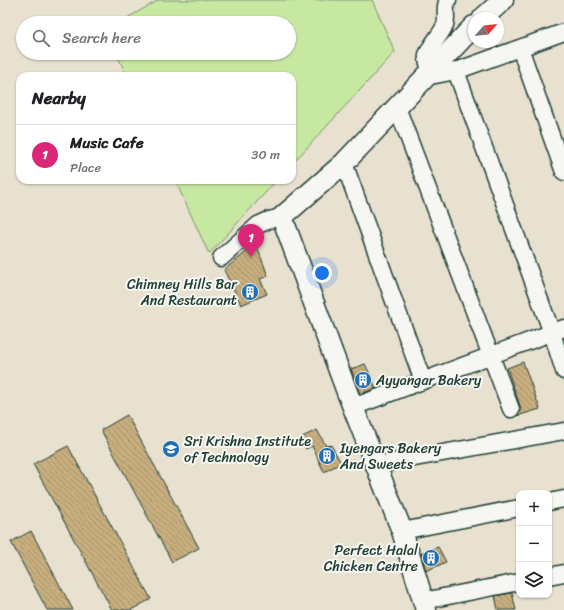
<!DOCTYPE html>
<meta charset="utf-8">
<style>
body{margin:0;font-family:Sriracha,sans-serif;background:#f6f6f6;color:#202124}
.controls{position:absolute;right:12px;bottom:12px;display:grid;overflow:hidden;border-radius:8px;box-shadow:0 1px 3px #0004}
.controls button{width:36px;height:36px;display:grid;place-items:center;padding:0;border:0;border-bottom:1px solid #e0e0e0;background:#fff;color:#202124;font:20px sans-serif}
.compass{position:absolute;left:468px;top:12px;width:36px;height:36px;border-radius:50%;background:#fff;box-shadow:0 1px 3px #0004;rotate:62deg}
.you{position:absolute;left:322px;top:273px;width:14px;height:14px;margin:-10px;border:3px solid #fff;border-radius:50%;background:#1a73e8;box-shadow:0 0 0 6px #1a73e833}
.badge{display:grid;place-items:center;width:26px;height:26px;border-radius:50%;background:#db2777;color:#fff;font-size:13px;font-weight:700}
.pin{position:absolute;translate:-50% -33px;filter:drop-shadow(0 1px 2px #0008)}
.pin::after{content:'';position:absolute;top:21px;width:14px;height:12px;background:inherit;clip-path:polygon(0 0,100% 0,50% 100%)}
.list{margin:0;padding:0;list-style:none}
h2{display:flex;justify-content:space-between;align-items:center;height:52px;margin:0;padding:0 16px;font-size:17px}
h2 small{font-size:13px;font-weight:400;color:#757577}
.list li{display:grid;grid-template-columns:26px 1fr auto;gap:12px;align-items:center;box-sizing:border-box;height:60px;padding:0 16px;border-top:1px solid #e0e0e0}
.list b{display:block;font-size:15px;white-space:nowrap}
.list p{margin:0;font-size:13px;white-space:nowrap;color:#757577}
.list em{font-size:13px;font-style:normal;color:#757577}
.icon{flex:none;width:22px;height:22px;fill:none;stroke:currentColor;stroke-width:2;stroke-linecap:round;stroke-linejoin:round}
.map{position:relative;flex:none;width:564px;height:610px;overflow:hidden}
.search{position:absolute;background:#fff;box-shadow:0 1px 3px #0004;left:16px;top:16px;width:280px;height:44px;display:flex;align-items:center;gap:10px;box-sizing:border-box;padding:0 14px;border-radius:22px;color:#757577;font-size:15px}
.panel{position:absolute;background:#fff;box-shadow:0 1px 3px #0004;left:16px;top:72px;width:280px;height:112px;border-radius:12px}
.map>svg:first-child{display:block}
.green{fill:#c7e8a1;stroke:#73926a}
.building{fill:url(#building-back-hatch);stroke:#1f3d34}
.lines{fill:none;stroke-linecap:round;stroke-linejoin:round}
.minor-casing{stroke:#1f3d34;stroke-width:19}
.tertiary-casing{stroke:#1f3d34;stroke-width:23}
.minor{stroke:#f6f6f2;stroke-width:16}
.tertiary{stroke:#f6f6f2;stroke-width:20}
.labels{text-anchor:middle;stroke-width:4;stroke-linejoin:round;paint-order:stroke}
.poi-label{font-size:14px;fill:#1f3d34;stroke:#f6f6f2;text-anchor:start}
</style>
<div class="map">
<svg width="564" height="610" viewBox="0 0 564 610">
<defs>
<pattern id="building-back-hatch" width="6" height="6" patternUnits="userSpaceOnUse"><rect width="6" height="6" fill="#c9af7f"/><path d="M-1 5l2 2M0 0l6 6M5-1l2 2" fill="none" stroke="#a39069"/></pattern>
</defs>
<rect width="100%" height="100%" fill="#e8e1d0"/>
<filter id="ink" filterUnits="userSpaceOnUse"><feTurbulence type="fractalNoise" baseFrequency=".025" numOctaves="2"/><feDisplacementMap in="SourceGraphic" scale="8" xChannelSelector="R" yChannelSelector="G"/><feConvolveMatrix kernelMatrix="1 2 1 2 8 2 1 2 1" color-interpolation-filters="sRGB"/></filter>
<g filter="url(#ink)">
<!-- green -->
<path class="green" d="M159 0H372L395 52 292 164V76H127L116 53H289V23H118Z
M175 180H277L209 254Z"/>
<!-- building -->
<path class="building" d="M256 244 268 276 260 279 267 294 241 305 224 270Z
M523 362 540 409 517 416 520 411V406L507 368Z
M365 364 376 388 360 394 351 369Z
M127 415 199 548 172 562 101 430Z
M317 430 326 446 331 445 341 463 324 472 312 446 306 449 300 438Z
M68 446 151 599 131 610H112L33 464Z
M31 531 73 610H47L11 542Z
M438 547 446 562 426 571 421 553Z
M512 593 516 610H498L495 596Z"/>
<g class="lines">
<!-- minor casing -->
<g class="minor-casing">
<path id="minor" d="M520 48 564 172
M431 70C429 66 426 61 427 55 431 44 441 35 445 25 448 16 443 8 448 0
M456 71 552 333 564 371
M425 77 456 71 564 32
M397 107 511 409
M344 163 423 381
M221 258 258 225 269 220 282 217
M353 407 564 328
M376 465 564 431
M549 502 564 499
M402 531 519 508
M549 576 564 573
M423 601 519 582"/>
</g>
<!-- tertiary casing -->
<g class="tertiary-casing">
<path id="tertiary" d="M483 18 503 0
M426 610 402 531 347 392 282 217 344 163 474 26"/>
</g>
<!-- minor -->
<use href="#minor" class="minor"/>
<!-- tertiary -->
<use href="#tertiary" class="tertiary"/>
</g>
</g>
<!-- icons -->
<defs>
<g id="building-disc" transform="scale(0.9)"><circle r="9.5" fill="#1f6fb2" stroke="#f6f6f2"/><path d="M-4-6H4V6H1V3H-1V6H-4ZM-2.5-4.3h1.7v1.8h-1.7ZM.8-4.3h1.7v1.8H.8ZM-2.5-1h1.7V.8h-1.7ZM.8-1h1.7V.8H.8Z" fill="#fff"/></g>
<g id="university-disc" transform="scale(0.9)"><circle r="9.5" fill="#1f6fb2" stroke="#f6f6f2"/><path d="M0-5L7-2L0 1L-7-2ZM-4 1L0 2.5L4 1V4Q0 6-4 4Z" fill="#fff"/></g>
</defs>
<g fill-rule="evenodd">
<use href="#building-disc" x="250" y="292"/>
<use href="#building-disc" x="363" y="380"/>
<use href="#university-disc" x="171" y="449"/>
<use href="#building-disc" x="327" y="456"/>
<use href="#building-disc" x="431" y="558"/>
</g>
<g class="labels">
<!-- poi labels -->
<g class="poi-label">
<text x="237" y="289" text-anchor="end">Chimney Hills Bar<tspan x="237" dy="16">And Restaurant</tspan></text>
<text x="376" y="385">Ayyangar Bakery</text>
<text x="184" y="446">Sri Krishna Institute<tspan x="184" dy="16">of Technology</tspan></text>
<text x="340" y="453">Iyengars Bakery<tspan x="340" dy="16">And Sweets</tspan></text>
<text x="418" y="555" text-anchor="end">Perfect Halal<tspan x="418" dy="16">Chicken Centre</tspan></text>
</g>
</g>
</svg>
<div class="controls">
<button>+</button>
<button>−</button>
<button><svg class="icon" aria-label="layers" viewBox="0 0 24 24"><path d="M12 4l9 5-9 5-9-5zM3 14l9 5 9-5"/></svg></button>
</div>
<svg class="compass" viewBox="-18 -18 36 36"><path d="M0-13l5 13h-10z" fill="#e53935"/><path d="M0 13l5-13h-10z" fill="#757577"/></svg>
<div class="you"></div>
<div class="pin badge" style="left:251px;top:257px">1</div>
<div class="search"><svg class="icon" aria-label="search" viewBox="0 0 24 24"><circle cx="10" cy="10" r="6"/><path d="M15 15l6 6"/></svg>Search here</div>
<section class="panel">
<h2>Nearby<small></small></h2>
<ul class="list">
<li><span class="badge">1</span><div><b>Music Cafe</b><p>Place</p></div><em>30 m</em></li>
</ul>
</section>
</div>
